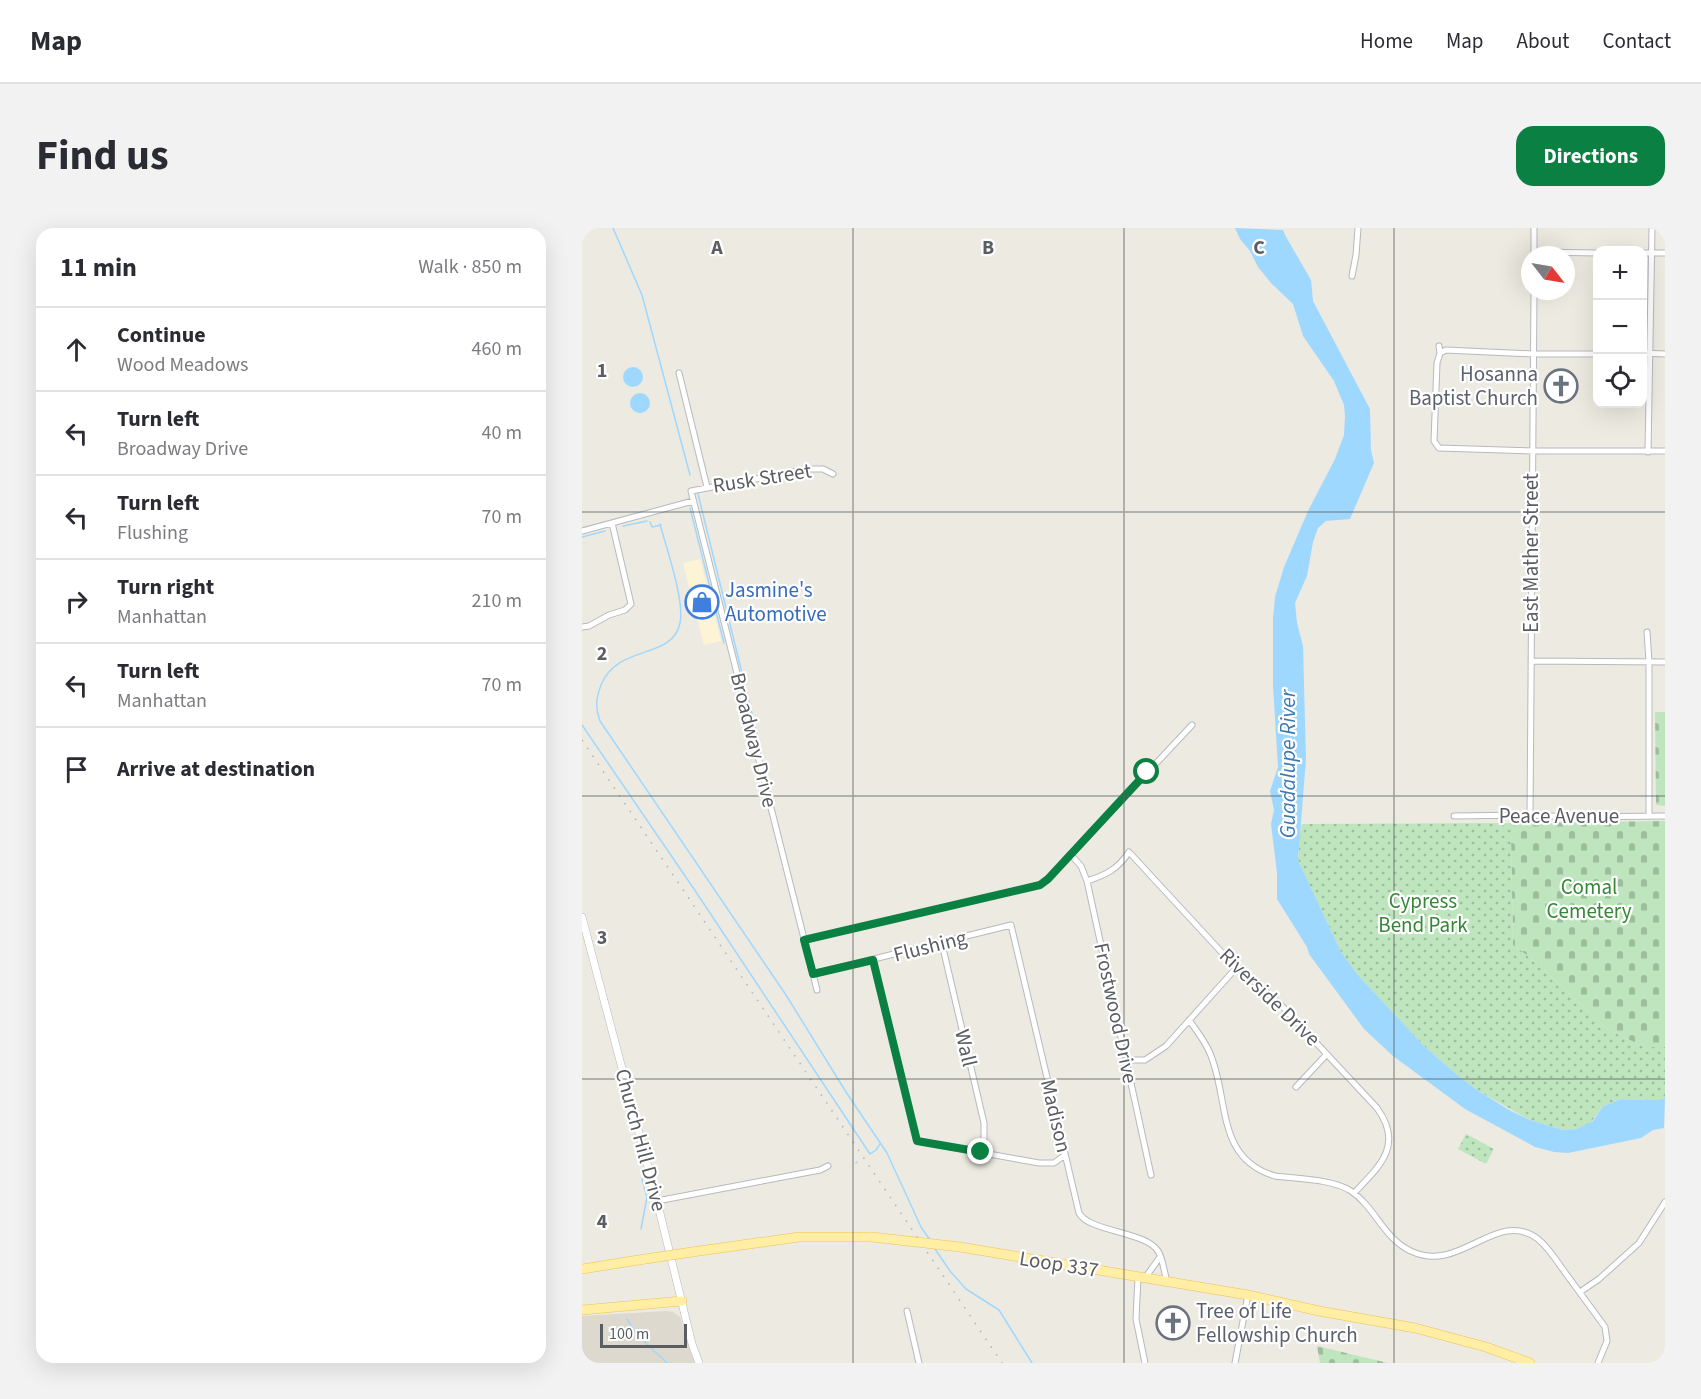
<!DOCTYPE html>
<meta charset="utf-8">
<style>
body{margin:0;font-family:"Source Sans 3",sans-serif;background:#f2f2f3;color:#2b2b33}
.controls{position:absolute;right:18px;top:18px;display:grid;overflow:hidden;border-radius:12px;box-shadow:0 6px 24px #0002}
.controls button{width:54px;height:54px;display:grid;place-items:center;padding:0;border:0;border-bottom:2px solid #e1e1e2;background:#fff;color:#2b2b33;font:30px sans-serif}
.compass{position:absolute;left:939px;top:18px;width:54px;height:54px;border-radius:50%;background:#fff;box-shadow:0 6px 24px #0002;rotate:121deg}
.scale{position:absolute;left:18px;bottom:15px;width:87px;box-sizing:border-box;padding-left:6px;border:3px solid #5a5e62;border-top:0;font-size:16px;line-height:21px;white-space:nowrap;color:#5a5e62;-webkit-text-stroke:4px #fff;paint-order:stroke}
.stop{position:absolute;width:18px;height:18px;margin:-14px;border:4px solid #0b8043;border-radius:50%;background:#fff}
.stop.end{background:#0b8043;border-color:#fff;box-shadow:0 2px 6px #0008}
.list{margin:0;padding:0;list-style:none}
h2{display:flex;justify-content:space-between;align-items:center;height:78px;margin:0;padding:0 24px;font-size:26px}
h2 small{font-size:20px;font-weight:400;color:#7c7c81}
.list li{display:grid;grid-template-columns:39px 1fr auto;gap:18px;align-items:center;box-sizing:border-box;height:84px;padding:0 24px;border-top:2px solid #e1e1e2}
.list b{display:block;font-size:22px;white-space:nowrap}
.list p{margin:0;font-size:20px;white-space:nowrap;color:#7c7c81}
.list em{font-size:20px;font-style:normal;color:#7c7c81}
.icon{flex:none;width:33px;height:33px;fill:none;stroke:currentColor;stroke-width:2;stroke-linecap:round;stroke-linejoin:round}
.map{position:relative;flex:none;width:1083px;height:1135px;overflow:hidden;border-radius:18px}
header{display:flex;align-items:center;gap:36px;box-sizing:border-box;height:84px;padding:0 30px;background:#fff;border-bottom:2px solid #e1e1e2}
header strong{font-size:28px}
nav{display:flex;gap:33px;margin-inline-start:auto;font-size:21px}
.intro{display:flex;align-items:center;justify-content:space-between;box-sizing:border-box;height:144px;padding:0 36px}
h1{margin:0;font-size:42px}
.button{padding:15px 27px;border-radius:18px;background:#0b8043;color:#fff;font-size:21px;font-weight:700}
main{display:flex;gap:36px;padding:0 36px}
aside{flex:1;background:#fff;border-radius:18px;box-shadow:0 6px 24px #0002}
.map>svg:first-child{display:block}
.commercial{fill:#fdf3d5}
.education{fill:#ddd9cf}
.cemetery{fill:url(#cemetery-stones)}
.park{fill:url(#park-dots)}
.water{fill:#9fd8ff}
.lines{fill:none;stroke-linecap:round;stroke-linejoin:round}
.stream{stroke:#9fd8ff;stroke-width:1.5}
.minor-casing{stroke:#b7b9be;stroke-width:7}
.tertiary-casing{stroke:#b7b9be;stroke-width:8}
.primary-casing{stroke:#f0c156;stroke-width:10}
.minor{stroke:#fff;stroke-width:5}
.tertiary{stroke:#fff;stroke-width:7}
.primary{stroke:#ffeea4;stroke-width:9}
.rail{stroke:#b2b3b3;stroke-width:1.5;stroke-dasharray:1.5 8;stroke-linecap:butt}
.primary-bridge-casing{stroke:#f0c156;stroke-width:10;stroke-linecap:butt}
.primary-bridge{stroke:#ffeea4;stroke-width:9}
.route{stroke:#0b8043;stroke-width:8}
.grid{fill:none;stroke:#5a5e62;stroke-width:1.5;stroke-opacity:0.55}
.labels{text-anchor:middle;stroke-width:4.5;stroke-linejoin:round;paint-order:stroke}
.worship-label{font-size:21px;fill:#5b616d;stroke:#fff;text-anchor:end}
.street-label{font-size:21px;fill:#5a5e62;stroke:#fff}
.shop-label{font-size:21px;fill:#366cbe;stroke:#fff;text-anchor:start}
.park-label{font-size:21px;fill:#358637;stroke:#fff}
.water-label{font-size:22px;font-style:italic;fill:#3d78b0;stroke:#fff}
.grid-label{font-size:20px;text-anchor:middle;font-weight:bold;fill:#5a5e62;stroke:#fff;stroke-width:4.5;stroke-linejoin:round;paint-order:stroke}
</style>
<header>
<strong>Map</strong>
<nav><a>Home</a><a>Map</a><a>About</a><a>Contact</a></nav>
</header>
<div class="intro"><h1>Find us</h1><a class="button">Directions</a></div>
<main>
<aside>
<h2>11 min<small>Walk · 850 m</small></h2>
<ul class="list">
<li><svg class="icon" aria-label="ahead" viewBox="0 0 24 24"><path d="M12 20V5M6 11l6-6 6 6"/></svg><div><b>Continue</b><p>Wood Meadows</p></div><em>460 m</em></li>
<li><svg class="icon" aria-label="left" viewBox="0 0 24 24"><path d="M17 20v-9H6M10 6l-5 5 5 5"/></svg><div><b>Turn left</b><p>Broadway Drive</p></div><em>40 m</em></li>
<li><svg class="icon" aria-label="left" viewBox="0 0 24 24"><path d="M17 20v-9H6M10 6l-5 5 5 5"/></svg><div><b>Turn left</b><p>Flushing</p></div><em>70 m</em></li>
<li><svg class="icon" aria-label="right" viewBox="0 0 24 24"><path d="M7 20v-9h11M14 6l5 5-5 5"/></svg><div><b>Turn right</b><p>Manhattan</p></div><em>210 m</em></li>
<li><svg class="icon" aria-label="left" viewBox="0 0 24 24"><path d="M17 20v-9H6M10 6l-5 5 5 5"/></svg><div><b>Turn left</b><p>Manhattan</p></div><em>70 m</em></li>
<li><svg class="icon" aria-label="arrive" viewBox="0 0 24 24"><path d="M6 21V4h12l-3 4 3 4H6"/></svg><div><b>Arrive at destination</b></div></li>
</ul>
</aside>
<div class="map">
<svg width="1083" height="1135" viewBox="0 0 1083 1135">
<defs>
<pattern id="cemetery-stones" width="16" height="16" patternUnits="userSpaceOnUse" patternTransform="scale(1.5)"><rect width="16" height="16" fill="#bee5bd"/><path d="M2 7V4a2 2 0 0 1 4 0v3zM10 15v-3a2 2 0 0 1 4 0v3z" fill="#9dbd9d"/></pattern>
<pattern id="park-dots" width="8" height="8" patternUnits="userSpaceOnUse" patternTransform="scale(1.5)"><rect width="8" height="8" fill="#bee5bd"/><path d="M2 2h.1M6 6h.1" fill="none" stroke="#9dbd9d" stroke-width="1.8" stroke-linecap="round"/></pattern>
</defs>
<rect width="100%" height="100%" fill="#edeae1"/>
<!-- commercial -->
<path class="commercial" d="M118 331 139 413 122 417 101 335Z"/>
<!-- education -->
<path class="education" d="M84 1083 91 1084 98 1089 109 1126 114 1135H0V1088Z"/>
<!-- cemetery -->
<path class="cemetery" d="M1073 484H1083V578L1074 577Z
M1083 593V819H1062L1025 801 955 735 931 717 929 612 934 595Z
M735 1118 806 1135H738Z"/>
<!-- park -->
<path class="park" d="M934 595 929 612 931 717 955 735 1025 801 1062 819H1083V870L1077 872H1037L1021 878 1007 897 995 901 981 902 948 892 898 864 874 846 842 818 775 746 759 724 716 632C718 620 716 606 720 596Z
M884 906 912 921 904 936 876 921Z"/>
<!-- water -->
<path class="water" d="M653 0 701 2 703 7 729 52 731 73 788 181 789 222 792 235 768 291 744 293 736 300 731 314 725 348 713 375 715 395 721 418 724 531 716 632 759 724 775 746 842 818 874 846 898 864 929 883 948 892 981 902 995 901 1011 893 1021 878 1037 872H1077L1083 870 1082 900 1071 902 1059 910 986 925 972 924 953 919 883 881 811 828 782 801 727 726 725 719 695 671V645L689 596 692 582 688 563 696 539 691 458V391L693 369 702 339 726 283 753 231 762 207 763 188 762 177 752 153 721 108 711 76 689 55 676 39 668 23 658 11Z
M41 149a10 10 0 1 1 20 0a10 10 0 1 1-20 0Z
M48 175a10 10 0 1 1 20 0a10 10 0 1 1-20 0Z"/>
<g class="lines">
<!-- stream -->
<path class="stream" d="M31 0 60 67 108 247
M116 266 176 510
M108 280 142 415
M68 294 70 299 79 297
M78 296C84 319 103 373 98 395 90 433 36 415 19 457 14 470 13 480 18 493L204 767 264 864 305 925 339 999 348 1012
M41 298 65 293
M0 309 23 303
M0 497 114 664 288 926 294 922 298 916
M274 935 275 934
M59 1001 65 969 60 951
M353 1021 368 1043 384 1061 417 1082 450 1135
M45 1091C55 1110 70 1120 85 1135"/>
<!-- minor casing -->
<g class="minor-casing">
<path id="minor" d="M952 24 1016 25
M952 25V0
M1060 25H1083
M770 48 774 27 776 0
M857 118 858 125 855 135 852 213 857 220 954 223H1083
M858 125 864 122 952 126H1016
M1060 125 1083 126
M97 145 125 259
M1066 224 1070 0
M0 303 111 273
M0 399 7 398 27 387 43 382 49 376 30 295
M1065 404 1067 434V587
M949 433 1083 434
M948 587 952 63
M872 588 948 587 990 589 1083 588
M489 627 499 638 505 653 569 947
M505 653C524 647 536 641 547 624L643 728 698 776 795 880C822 917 798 938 772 965
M222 712 458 657 466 651 610 497
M360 716 402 895V919L399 925
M291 732 335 913 457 935H472L483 927
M231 746 429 697 497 985C507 1004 563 1003 576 1023 581 1031 582 1043 585 1054
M235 762 109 263 227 241H241L251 246
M607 792C614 802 622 812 627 823 648 868 632 930 693 948 715 951 751 951 769 963 794 980 802 1012 831 1024 879 1045 915 980 956 1011 967 1020 974 1032 982 1043 996 1062 1009 1080 1023 1099L1025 1113 1016 1135
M544 832H563L584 818 655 739
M714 859 745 826
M75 973 238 942 246 938
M556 1049 554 1091 563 1135
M563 1050 578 1029
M998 1064 1017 1051 1057 1015 1083 974
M325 1083 337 1135
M653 1135 666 1067"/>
</g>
<!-- tertiary casing -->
<g class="tertiary-casing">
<path id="tertiary" d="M0 689 75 973 110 1116 117 1135"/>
</g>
<!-- primary casing -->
<g class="primary-casing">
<path id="primary" d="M378 1019 666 1067 737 1083 833 1100 904 1119 948 1135
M110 1024 217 1009H290
M0 1041 63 1031
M0 1082 100 1073"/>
</g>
<!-- minor -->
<use href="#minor" class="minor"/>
<!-- tertiary -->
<use href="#tertiary" class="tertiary"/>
<!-- primary -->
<use href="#primary" class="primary"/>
<!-- rail -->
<path class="rail" d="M0 512 420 1135"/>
<!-- primary-bridge casing -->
<g class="primary-bridge-casing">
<path id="primary-bridge" d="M290 1009 378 1019
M63 1031 110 1024"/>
</g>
<!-- primary-bridge -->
<use href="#primary-bridge" class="primary-bridge"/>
</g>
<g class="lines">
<!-- route -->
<path class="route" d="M399 924 335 913 291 732 231 746 222 712 458 657 466 651 565 544"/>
</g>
<!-- grid -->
<path class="grid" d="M271 0V1135M542 0V1135M812 0V1135M0 284H1083M0 568H1083M0 851H1083"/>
<!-- icons -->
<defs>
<g id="church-ring" transform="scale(1.725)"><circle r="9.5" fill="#fff" stroke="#6b7280" stroke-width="1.5"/><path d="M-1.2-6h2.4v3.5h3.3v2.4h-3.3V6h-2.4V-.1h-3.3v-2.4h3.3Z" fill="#6b7280"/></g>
<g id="shop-ring" transform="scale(1.725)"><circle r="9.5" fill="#fff" stroke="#3f7fe0" stroke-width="1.5"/><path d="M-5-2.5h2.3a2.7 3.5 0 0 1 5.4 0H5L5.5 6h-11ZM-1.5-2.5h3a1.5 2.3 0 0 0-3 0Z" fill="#3f7fe0"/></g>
</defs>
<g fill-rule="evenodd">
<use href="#church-ring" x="979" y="158"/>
<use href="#shop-ring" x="120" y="374"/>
<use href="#church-ring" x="591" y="1095"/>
</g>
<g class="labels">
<!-- worship labels -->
<g class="worship-label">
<text x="956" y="153">Hosanna<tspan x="956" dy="24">Baptist Church</tspan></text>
<text x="614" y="1090" text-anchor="start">Tree of Life<tspan x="614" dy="24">Fellowship Church</tspan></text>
</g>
<!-- street labels -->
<g class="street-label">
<text transform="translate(180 250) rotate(-9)" y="7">Rusk Street</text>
<text transform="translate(949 325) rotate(-90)" y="7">East Mather Street</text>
<text transform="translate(172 512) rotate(76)" y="7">Broadway Drive</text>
<text x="977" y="595">Peace Avenue</text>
<text transform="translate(348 718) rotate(-14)" y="7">Flushing</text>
<text transform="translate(688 769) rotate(44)" y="7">Riverside Drive</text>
<text transform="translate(534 785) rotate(78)" y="7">Frostwood Drive</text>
<text transform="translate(384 820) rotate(77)" y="7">Wall</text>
<text transform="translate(474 888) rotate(77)" y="7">Madison</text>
<text transform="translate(59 912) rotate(75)" y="7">Church Hill Drive</text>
<text transform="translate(477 1036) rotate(9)" y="7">Loop 337</text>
</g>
<!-- shop labels -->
<g class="shop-label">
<text x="143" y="369">Jasmine's<tspan x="143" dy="24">Automotive</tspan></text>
</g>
<!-- park labels -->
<g class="park-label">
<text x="1007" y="666">Comal<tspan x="1007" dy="24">Cemetery</tspan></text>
<text x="841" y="680">Cypress<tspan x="841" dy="24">Bend Park</tspan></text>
</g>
<!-- water labels -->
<g class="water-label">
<text transform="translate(705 536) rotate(-90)" y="8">Guadalupe River</text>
</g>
</g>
<g class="grid-label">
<text x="135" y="26">A</text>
<text x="406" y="26">B</text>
<text x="677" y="26">C</text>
<text x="20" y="149">1</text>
<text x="20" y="432">2</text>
<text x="20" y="716">3</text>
<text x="20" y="1000">4</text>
</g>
</svg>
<div class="controls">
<button>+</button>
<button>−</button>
<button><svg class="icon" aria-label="locate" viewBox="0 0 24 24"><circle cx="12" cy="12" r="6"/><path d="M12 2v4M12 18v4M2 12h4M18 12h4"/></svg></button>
</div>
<svg class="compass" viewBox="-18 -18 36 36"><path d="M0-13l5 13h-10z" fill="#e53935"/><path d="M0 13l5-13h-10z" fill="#7c7c81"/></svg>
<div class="scale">100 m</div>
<div class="stop" style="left:565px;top:544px"></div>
<div class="stop end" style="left:399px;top:924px"></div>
</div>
</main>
